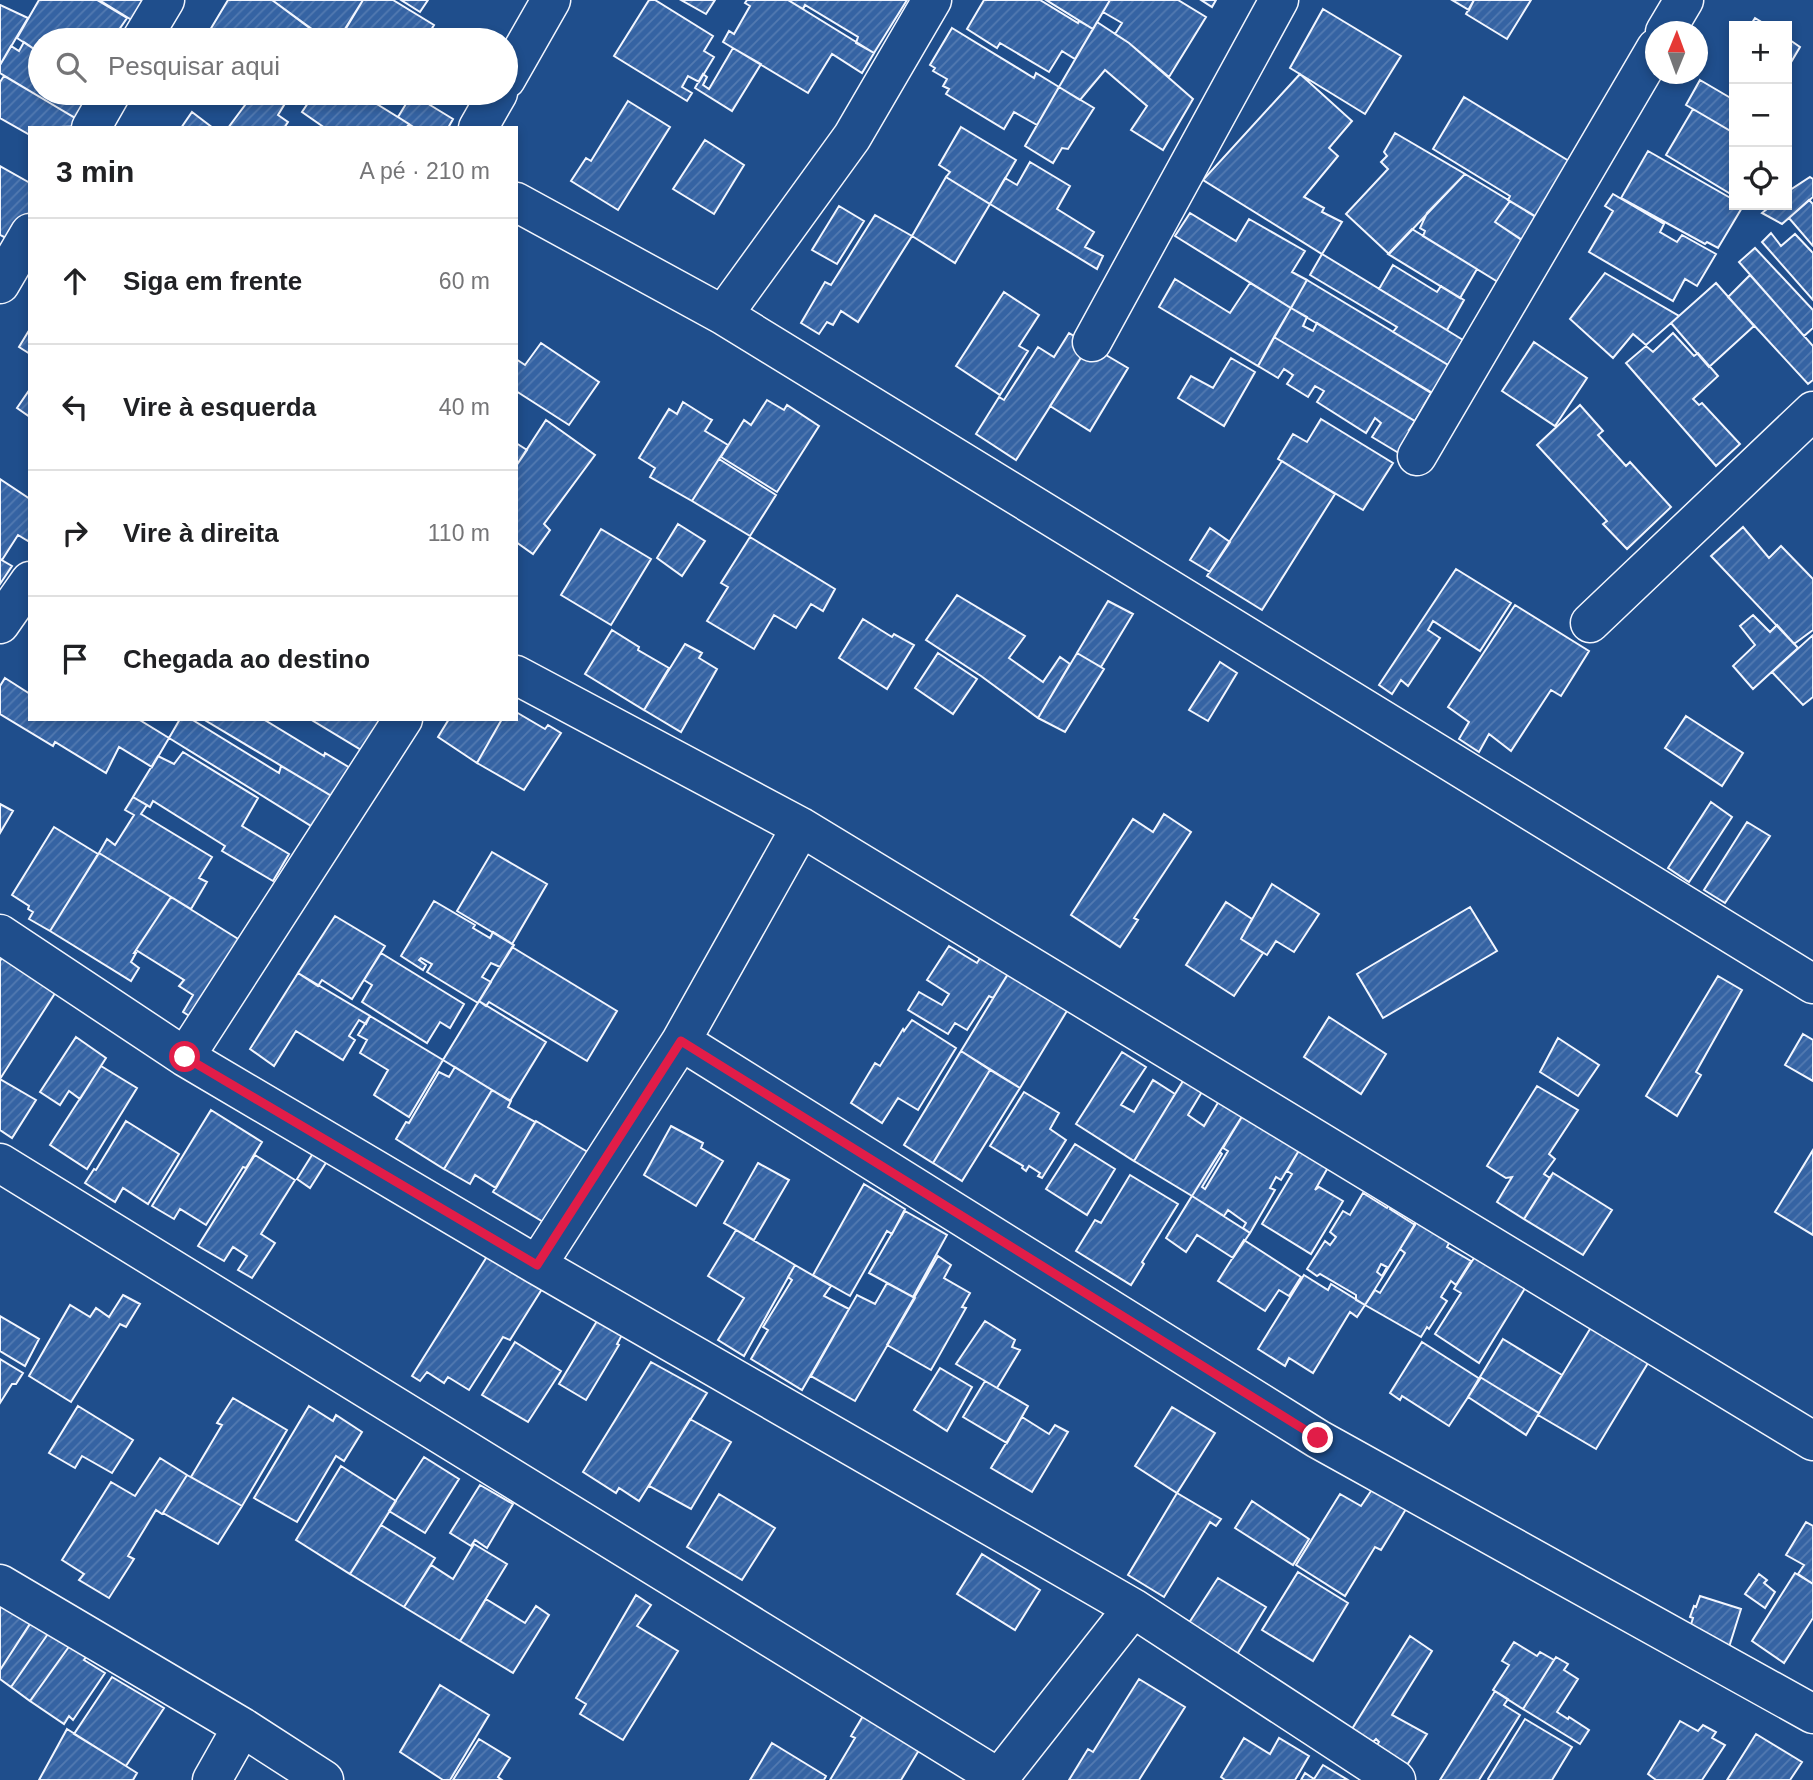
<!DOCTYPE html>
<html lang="pt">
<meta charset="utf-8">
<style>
body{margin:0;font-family:Arial,sans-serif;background:#f6f6f6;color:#202124}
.controls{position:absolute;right:21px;top:21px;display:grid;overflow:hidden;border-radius:0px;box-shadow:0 4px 10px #0003}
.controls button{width:63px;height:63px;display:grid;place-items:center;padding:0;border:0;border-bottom:2px solid #e0e0e0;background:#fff;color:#202124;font:35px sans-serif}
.compass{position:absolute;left:1645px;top:21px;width:63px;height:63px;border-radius:50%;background:#fff;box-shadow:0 4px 10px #0003;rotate:1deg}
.stop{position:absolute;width:21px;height:21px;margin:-16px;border:5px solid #e11d48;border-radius:50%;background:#fff}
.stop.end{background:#e11d48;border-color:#fff;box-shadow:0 2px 7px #0008}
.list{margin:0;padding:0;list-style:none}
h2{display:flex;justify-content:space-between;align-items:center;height:91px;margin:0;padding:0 28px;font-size:30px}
h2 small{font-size:23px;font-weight:400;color:#757577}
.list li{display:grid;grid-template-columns:46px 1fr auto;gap:21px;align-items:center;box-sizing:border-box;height:126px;padding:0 28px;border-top:2px solid #e0e0e0}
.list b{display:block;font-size:26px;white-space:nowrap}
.list em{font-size:23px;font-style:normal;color:#757577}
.icon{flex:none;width:38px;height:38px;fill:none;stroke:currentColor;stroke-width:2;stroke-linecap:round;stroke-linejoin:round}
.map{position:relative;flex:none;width:1813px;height:1780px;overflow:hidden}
.search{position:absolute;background:#fff;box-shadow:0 4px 10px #0003;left:28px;top:28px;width:490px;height:77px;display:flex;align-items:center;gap:18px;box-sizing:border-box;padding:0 24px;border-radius:38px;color:#757577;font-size:26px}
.panel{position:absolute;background:#fff;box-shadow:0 4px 10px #0003;left:28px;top:126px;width:490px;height:595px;border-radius:0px}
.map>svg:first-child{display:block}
.building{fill:url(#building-hatch);stroke:#f2f6ff;stroke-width:2;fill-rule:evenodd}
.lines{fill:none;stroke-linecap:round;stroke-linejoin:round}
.minor-casing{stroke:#f2f6ff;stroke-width:41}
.minor{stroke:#1f4e8c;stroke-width:38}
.route{stroke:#e11d48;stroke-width:9}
</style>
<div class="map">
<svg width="1813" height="1780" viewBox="0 0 1813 1780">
<defs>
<pattern id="building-hatch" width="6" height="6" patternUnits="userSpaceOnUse" patternTransform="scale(1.75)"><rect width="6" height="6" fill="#3563a3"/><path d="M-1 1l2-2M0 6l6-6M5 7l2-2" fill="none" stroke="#537ab1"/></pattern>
</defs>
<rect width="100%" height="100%" fill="#1f4e8c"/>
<!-- building -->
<path class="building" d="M39 0H97L127 18 112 40H40V53L17 38Z
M99 0H167L148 30Z
M228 0H272L323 38 322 40H204Z
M272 0H363L339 40H327Z
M363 0H393L434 25 425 40H363L345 29Z
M401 0H428L420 12Z
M649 0H655L713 36 704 51 714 57 699 82 688 76 682 87 692 93 687 101 614 56Z
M681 0H715L706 14Z
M747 0H788L874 53 862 73 832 54 808 93 723 42 729 31 734 34 750 6 745 3Z
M788 0H907L874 53 856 43 858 37 805 5 803 9Z
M984 0H1040L1078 23 1079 21 1093 29 1075 59 1062 51 1049 72 1000 43 997 48 967 29Z
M1046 0H1110L1093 29Z
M1110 0H1178L1206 17 1169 77 1129 43 1115 34 1122 23 1103 12Z
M1201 0H1216L1212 7Z
M1452 0H1474L1469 10Z
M1474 0H1531L1507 39 1466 14Z
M0 5 28 18 0 65Z
M1323 9 1401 56 1365 114 1290 68Z
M1755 18 1768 26H1750Z
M1097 22 1129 43 1193 99 1163 150 1131 130 1147 106 1105 70 1080 100 1059 87Z
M952 28 1034 78 1036 73 1059 87 1037 125 1014 112 1004 129 946 94 949 89 943 86 947 79 933 71 935 68 930 65Z
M1787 38 1800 47 1787 69Z
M24 42 40 53V93H105L80 121 0 73V65L11 46 19 51Z
M733 48 761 64 732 111 695 88 703 74 707 77 703 85 709 89Z
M1300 74 1352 121 1329 148 1338 156 1304 197 1324 208 1322 212 1342 222 1322 254 1203 180Z
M4 76 89 126 30 128V135L0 118V82Z
M1700 80 1734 100V133L1686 105Z
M1059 87 1094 108 1068 149 1062 148 1053 163 1025 146Z
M254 93H282L289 97 278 115 288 122 284 128H228Z
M306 93H359L409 124 406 128H325L302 112 308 103 302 99Z
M412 94 453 119 448 128H415L398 117Z
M1464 97 1569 161 1536 217 1508 200 1510 196 1433 149Z
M628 101 670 127 618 210 571 181 586 158 591 161Z
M1693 109 1734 133V196L1666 155Z
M192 112 213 128H181Z
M961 127 1016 160 990 204 946 177 950 172 939 165Z
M1395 133 1465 174 1389 254 1346 214 1388 169 1381 162 1387 156 1384 152Z
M705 140 744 165 714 214 673 189Z
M1648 151 1734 200V205L1743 206 1718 248 1707 242 1705 244 1621 198Z
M1030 162 1070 186 1057 209 1094 232 1085 247 1103 256 1097 269 990 204 1005 178 1017 185Z
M0 166 30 183V217L6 238 0 235Z
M1465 174 1510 201 1495 222 1530 245 1498 282 1423 236 1425 231 1420 228 1427 213Z
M946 177 990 204 955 263 912 236Z
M1810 177 1813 179V197L1782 224 1762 213 1772 205H1787V192Z
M1613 194 1664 224 1660 232 1677 242 1682 235 1716 254 1697 286 1685 279 1673 301 1589 252 1613 211 1605 206Z
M1809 200 1813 204V246L1789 218Z
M1510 201 1540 219 1526 243 1495 222Z
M839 206 864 221 837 264 812 250Z
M1190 213 1236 241 1249 219 1305 251 1292 272 1307 280 1291 308 1175 236Z
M875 215 912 236 858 322 841 311 833 325 827 322 819 334 801 323 825 282 831 285Z
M1412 229 1477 269 1460 298 1388 254Z
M1771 233 1781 246 1795 234 1813 253V300L1762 242Z
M1755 248 1813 310V328L1804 336 1739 262Z
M1322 254 1463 340 1448 365 1393 332 1397 327 1310 275Z
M1393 265 1437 292 1441 286 1464 300 1447 330 1379 289Z
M1605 273 1679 316 1646 345 1633 334 1613 358 1570 319Z
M1750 275 1813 346V380L1808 384 1728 297Z
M1175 279 1230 313 1250 283 1291 308 1258 366 1159 307Z
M1307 280 1448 365 1436 395 1291 308Z
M1716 283 1754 326 1709 367 1671 323Z
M1004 292 1039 315 1019 346 1028 351 1000 395 956 366Z
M1291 308 1307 317 1303 326 1313 331 1317 323 1431 393 1415 421 1274 337Z
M28 332 30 334V354L19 347Z
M1069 333 1089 345 1016 460 976 434 999 397 1004 400 1038 347 1054 357Z
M1673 333 1694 356 1698 353 1718 376 1693 399 1699 405 1702 403 1740 444 1716 466 1626 363 1646 346 1653 352Z
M1274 337 1415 421 1409 430 1416 433 1402 455 1372 437 1381 423 1375 418 1366 433 1317 402 1324 391 1315 386 1308 397 1287 384 1293 375 1284 369 1278 378 1258 366Z
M1534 342 1587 378 1555 426 1502 391Z
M541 343 599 382 569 425 516 391V359L525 365Z
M1089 345 1128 368 1090 431 1050 406Z
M1231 358 1255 372 1224 426 1178 398 1191 376 1213 388Z
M30 389V417L17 408Z
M767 400 784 410 787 405 819 426 777 492 721 457 744 420 751 425Z
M683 402 710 419 712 420 705 431 728 445 692 501 650 477 655 468 639 458 669 409 677 414Z
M1580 405 1603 431 1598 435 1626 466 1630 462 1671 507 1627 549 1603 524 1607 521 1537 445Z
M1321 419 1393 463 1363 510 1278 459 1293 434 1307 442Z
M546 420 595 455 544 524 550 530 533 554 516 542V466Z
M516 443 527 450 516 466Z
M719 459 776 495 750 536 692 501Z
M1282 461 1335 494 1262 610 1207 576Z
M0 479 30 499V539L28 541 18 535 2 560 0 559Z
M678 524 705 541 682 576 657 558Z
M1743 527 1769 558 1781 546 1813 579V630L1794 644 1711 556Z
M1210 528 1230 542 1210 572 1190 560Z
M601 529 651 559 611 625 561 595Z
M750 537 835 589 823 611 811 604 796 628 774 615 754 649 707 621 728 587 721 583Z
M0 559 12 566 0 584Z
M1456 569 1511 603 1480 651 1433 621 1428 630 1440 638 1408 686 1401 680 1392 694 1379 685Z
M957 595 1025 636 1009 658 1043 682 1060 657 1070 664 1038 718 981 676 926 640Z
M1108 601 1133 614 1101 667 1077 653Z
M1515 605 1589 651 1561 696 1551 690 1511 751 1489 734 1479 752 1459 739 1469 722 1448 707Z
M1753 615 1770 632 1777 625 1798 648 1753 689 1733 666 1755 645 1740 626Z
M863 619 892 637 894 634 914 645 887 689 839 658Z
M612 630 639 647 638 650 669 668 644 710 585 674Z
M1813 635V697L1803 705 1772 672Z
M685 644 702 653 699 658 717 669 681 732 644 710Z
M938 653 977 679 953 714 915 688Z
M1077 653 1104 669 1065 732 1038 718Z
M1220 662 1237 673 1208 721 1189 710Z
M5 678 30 694V719H138L169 738 152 767 119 747 106 773 55 742 53 746 0 714V686Z
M516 712 545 729 548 725 561 733 524 790 477 763 502 719H516Z
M1686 716 1743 753 1722 786 1665 748Z
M180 719H191L279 773 281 766 335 798 316 829 169 738Z
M203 719H263L324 756 325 753 352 769 335 798Z
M310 719H381L363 751Z
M449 719H502L477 763 438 737Z
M183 752 258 798 242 826 289 854 273 881 222 851 225 846 153 801 150 807 133 797 158 756 174 764Z
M133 797 147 805 141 814 212 857 199 878 207 882 191 909 99 853 107 839 115 845 134 815 125 810Z
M1711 802 1732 817 1689 882 1668 868Z
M0 804 13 811 0 833Z
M1164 814 1191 832 1134 918 1138 920 1120 947 1071 915 1133 819 1153 832Z
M1747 822 1770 836 1725 903 1704 890Z
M54 827 98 854 50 931 29 919 33 912 28 909 29 906 12 895Z
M492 852 547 884 512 944 457 911Z
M99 853 171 897 134 953H136L131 962 139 968 131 981 50 931Z
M1272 884 1319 914 1294 952 1276 941 1267 955 1241 939Z
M171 897 243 942 196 1020 183 1012 193 995 179 986 184 980 136 950Z
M434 901 475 925 473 928 490 938 493 932 514 945 500 967 491 963 482 977 491 982 478 1003 427 972 432 964 421 958 419 960 426 965 423 970 401 956Z
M1226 902 1252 919 1241 939 1263 953 1234 996 1186 965Z
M1470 907 1497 951 1383 1018 1357 974Z
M335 916 385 946 352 999 322 980 318 986 298 973Z
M949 946 977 963 984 952 1011 969 993 998 989 996 967 1030 955 1023 948 1034 908 1010 919 992 942 1005 949 994 927 980Z
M512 947 617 1011 587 1061 489 1002 486 1006 479 1001Z
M5 953 59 987 0 1079V961Z
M381 953 464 1004 450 1028 440 1022 427 1043 362 1002 372 985 364 980Z
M1011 969 1073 1001 1020 1088 961 1051Z
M298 973 370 1016 366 1024 359 1020 349 1036 355 1040 343 1060 296 1031 274 1066 250 1049Z
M1718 976 1742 990 1696 1072 1701 1075 1677 1116 1646 1096Z
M479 1001 546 1042 510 1101 443 1060Z
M370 1016 443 1060 409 1117 374 1095 388 1070 360 1053 367 1040 358 1035Z
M1329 1017 1386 1054 1361 1094 1304 1057Z
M912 1020 956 1048 918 1110 898 1098 882 1123 851 1103 875 1063 880 1066 903 1029 904 1031Z
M1803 1034 1813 1040V1081L1785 1065Z
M76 1037 106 1058 80 1099 69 1091 60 1105 40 1092Z
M1558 1038 1599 1065 1578 1096 1540 1072Z
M961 1051 990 1070 933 1163 904 1145Z
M1122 1052 1146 1067 1121 1105 1134 1112 1153 1080 1175 1094 1134 1161 1076 1124Z
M101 1066 137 1088 87 1169 50 1145Z
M455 1067 492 1090 444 1169 396 1139 406 1122 409 1123 439 1072 449 1077Z
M990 1070 1020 1088 962 1181 933 1163Z
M1188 1073 1206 1085 1188 1115 1204 1126 1222 1096 1246 1110 1192 1196 1134 1161Z
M0 1079 36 1100 12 1138 0 1130Z
M1537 1086 1578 1110 1549 1154 1555 1159 1544 1174 1550 1178 1524 1219 1497 1202 1512 1177 1506 1178 1487 1166Z
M492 1090 511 1101 508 1107 535 1122 496 1188 475 1175 470 1184 444 1169Z
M1024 1092 1059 1113 1050 1129 1066 1140 1042 1178 1038 1176 1040 1173 1029 1166 1026 1171 1022 1168 1023 1166 990 1146Z
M211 1110 262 1142 246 1168 243 1167 206 1225 180 1209 174 1219 152 1206Z
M1246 1110 1301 1147 1281 1180 1276 1177 1270 1188 1275 1190 1250 1233 1243 1228 1246 1223 1228 1210 1224 1216 1192 1196 1220 1152 1222 1154 1202 1187 1205 1189 1228 1151 1223 1148Z
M126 1121 179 1154 148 1204 123 1188 115 1202 85 1183 94 1169 96 1170Z
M536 1121 591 1154 545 1223 493 1192Z
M671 1126 703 1143 701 1148 723 1161 696 1206 644 1175Z
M1075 1144 1115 1169 1087 1215 1046 1189Z
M1301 1147 1330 1164 1315 1190 1319 1187 1343 1201 1311 1254 1262 1224 1292 1174 1287 1171Z
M315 1150 329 1158 310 1188 297 1179Z
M1813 1150V1235L1775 1212Z
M255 1155 295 1180 261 1234 275 1243 252 1278 238 1270 247 1256 233 1247 224 1261 198 1246Z
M758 1163 789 1180 754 1240 724 1223Z
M1553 1173 1612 1210 1583 1255 1524 1219Z
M1130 1175 1178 1204 1142 1262 1144 1264 1131 1285 1076 1251 1095 1220 1101 1223Z
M864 1184 905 1209 892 1234 887 1231 850 1296 813 1275Z
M1363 1193 1387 1208 1391 1202 1394 1204 1390 1209 1415 1225 1365 1305 1356 1300V1295L1320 1274 1317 1276 1307 1269 1325 1241 1330 1245 1336 1237 1330 1232 1343 1211 1350 1215ZM1381 1264 1387 1267 1382 1276 1377 1272Z
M1192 1196 1250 1233 1233 1258 1197 1235 1186 1252 1166 1238Z
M905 1211 947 1235 913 1297 869 1273Z
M1418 1219 1451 1239 1447 1247 1471 1261 1456 1285 1451 1281 1441 1297 1447 1301 1429 1329 1427 1327 1421 1337 1365 1305 1375 1290 1380 1293 1405 1253 1400 1249Z
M736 1230 795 1265 744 1356 718 1340 744 1298 708 1276Z
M1244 1240 1301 1277 1289 1296 1279 1290 1265 1311 1218 1281Z
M488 1255 542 1289 510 1340 503 1337 469 1390 448 1377 444 1383 427 1372 420 1381 412 1376Z
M1476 1255 1527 1285 1479 1363 1435 1334 1461 1293 1454 1289Z
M938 1256 951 1265 944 1278 970 1293 962 1307 966 1308 931 1370 887 1345Z
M795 1265 831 1286 824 1296 849 1309 802 1390 751 1359 768 1330 763 1327 792 1280 788 1277Z
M1304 1275 1328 1290 1331 1284 1365 1305 1357 1317 1350 1312 1313 1373 1289 1358 1285 1366 1258 1349Z
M887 1283 915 1298 855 1401 811 1376 857 1295 875 1304Z
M123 1295 140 1304 126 1327 120 1324 71 1402 29 1376 70 1305 90 1317 96 1308 109 1317Z
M0 1316 39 1339 25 1366 0 1351Z
M597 1321 623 1333 617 1344 619 1345 586 1400 559 1384Z
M985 1321 1015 1340 1012 1347 1020 1350 997 1388 956 1364Z
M1593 1324 1651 1358 1596 1449 1538 1415Z
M1503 1339 1562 1375 1539 1413 1480 1377Z
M515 1342 561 1371 528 1422 482 1395Z
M1422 1342 1480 1379 1449 1426 1402 1396 1400 1400 1390 1393Z
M0 1359 23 1373 16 1384H12L0 1403Z
M651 1362 707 1393 639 1501 619 1488 616 1493 583 1472Z
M940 1368 972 1387 947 1431 914 1410Z
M1480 1377 1539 1413 1526 1435 1468 1397Z
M985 1381 1028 1406 1007 1443 963 1417Z
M233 1398 287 1430 242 1506 191 1477 222 1425 217 1423Z
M78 1406 133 1440 112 1473 82 1456 75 1468 49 1453Z
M309 1406 333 1421 336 1415 362 1432 344 1461 336 1456 297 1522 254 1498Z
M1172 1407 1215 1433 1177 1493 1135 1466Z
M1022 1417 1049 1434 1055 1425 1068 1432 1032 1492 991 1468Z
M690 1419 731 1442 691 1509 649 1486Z
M424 1457 459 1479 425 1533 389 1511Z
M160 1458 187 1475 163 1513 162 1514 156 1510 128 1556 134 1559 109 1598 79 1580 84 1574 62 1560 111 1482 135 1496Z
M341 1466 396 1501 350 1574 296 1540Z
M187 1475 242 1506 218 1544 163 1513Z
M480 1485 513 1504 487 1548 475 1540 471 1546 450 1533Z
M1373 1488 1406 1509 1381 1550 1375 1547 1345 1596 1296 1565 1340 1494 1361 1506Z
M1177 1493 1221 1519 1216 1526 1210 1522 1164 1597 1128 1575Z
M719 1494 775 1528 742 1580 687 1547Z
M1252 1501 1309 1539 1293 1565 1235 1528Z
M1806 1522 1813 1526V1584L1798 1574 1804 1565 1786 1555Z
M381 1525 435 1558 404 1607 350 1574Z
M474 1544 507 1564 460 1641 404 1607 431 1565 453 1579Z
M982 1554 1040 1590 1015 1630 957 1594Z
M1298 1572 1348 1603 1313 1661 1262 1630Z
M1795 1573 1813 1584V1618L1784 1663 1752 1641Z
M1759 1574 1767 1580 1764 1583 1775 1592 1765 1608 1745 1594Z
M1218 1578 1266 1607 1236 1656 1187 1626Z
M636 1595 651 1605 637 1626 678 1651 623 1740 580 1714 586 1704 576 1698Z
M0 1596 34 1618 0 1670Z
M1700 1596 1741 1609 1724 1663 1686 1641 1693 1618 1690 1617 1694 1606 1696 1607Z
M486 1599 525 1623 536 1606 549 1615 513 1673 460 1641Z
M35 1616 52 1628 11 1687 0 1679V1670Z
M52 1628 73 1641 30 1701 11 1687Z
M1410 1636 1432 1651 1392 1715 1427 1734 1407 1765 1377 1745 1379 1742 1376 1739 1373 1742 1352 1729Z
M73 1641 90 1652 84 1660 105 1673 73 1720 69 1716 64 1724 30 1701Z
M1514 1642 1537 1656 1540 1652 1554 1660 1523 1709 1493 1690 1509 1665 1502 1661Z
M1556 1657 1568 1664 1564 1670 1578 1679 1557 1712 1568 1719 1569 1717 1589 1730 1580 1744 1523 1709Z
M112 1677 164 1708 126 1766 74 1734Z
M1139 1679 1185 1707 1139 1780H1069L1088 1749 1093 1752Z
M440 1685 489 1715 450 1780H443L400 1752Z
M1495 1691 1508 1699 1504 1705 1520 1715 1479 1780H1440Z
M863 1716 919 1750 901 1780H830L855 1738 851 1736Z
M1525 1719 1572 1747 1552 1780H1489L1488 1779Z
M1680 1721 1698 1731 1703 1725 1716 1732 1712 1738 1725 1745 1702 1780H1656L1648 1774Z
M67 1729 137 1773 133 1780H39Z
M1756 1734 1802 1762 1790 1780H1727Z
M1244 1738 1270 1754 1279 1738 1309 1756 1295 1780H1225L1221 1777Z
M479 1739 510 1758 498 1777 502 1780H453Z
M772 1743 826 1776 824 1780H750Z
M1323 1765 1348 1780H1301L1305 1773 1314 1779Z"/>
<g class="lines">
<!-- minor casing -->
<g class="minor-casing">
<path id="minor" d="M1665 32 1684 0
M141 40 165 0
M506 79 551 0
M91 128 111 93
M478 128 498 93
M516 202 723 315 1813 984
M0 284 30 233
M723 315 852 137 932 0
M1092 342 1279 0
M1417 456 1656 48
M1590 623 1813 411
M0 624 30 581
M516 675 801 827 1813 1441
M0 934 185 1057 537 1265 1133 1608 1396 1780
M681 1041 1318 1439 1813 1714
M185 1057 403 719
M0 1163 1002 1780
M537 1265 681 1041 801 827
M0 1584 242 1727 324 1780
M999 1778 1133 1608
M212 1780 242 1727"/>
</g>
<!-- minor -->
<use href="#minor" class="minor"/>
</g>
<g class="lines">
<!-- route -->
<path class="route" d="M185 1057 537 1265 681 1041 1318 1438"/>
</g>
</svg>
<div class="controls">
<button>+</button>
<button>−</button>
<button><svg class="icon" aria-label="locate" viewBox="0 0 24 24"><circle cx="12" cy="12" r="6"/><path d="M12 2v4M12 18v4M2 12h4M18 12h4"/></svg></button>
</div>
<svg class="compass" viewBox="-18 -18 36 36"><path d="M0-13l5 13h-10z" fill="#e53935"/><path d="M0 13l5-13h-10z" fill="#757577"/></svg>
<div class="stop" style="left:185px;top:1057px"></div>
<div class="stop end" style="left:1318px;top:1438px"></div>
<div class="search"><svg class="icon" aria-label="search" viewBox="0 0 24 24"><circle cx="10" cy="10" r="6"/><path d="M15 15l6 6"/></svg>Pesquisar aqui</div>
<section class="panel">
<h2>3 min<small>A pé · 210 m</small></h2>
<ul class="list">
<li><svg class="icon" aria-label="ahead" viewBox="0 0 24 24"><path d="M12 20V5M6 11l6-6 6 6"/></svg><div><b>Siga em frente</b></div><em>60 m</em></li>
<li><svg class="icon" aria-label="left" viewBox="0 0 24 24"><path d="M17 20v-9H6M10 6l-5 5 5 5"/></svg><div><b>Vire à esquerda</b></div><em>40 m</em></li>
<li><svg class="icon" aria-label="right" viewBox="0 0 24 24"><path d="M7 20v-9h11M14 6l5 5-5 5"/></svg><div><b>Vire à direita</b></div><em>110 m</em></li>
<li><svg class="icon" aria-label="arrive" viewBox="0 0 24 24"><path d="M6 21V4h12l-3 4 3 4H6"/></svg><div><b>Chegada ao destino</b></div></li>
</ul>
</section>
</div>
